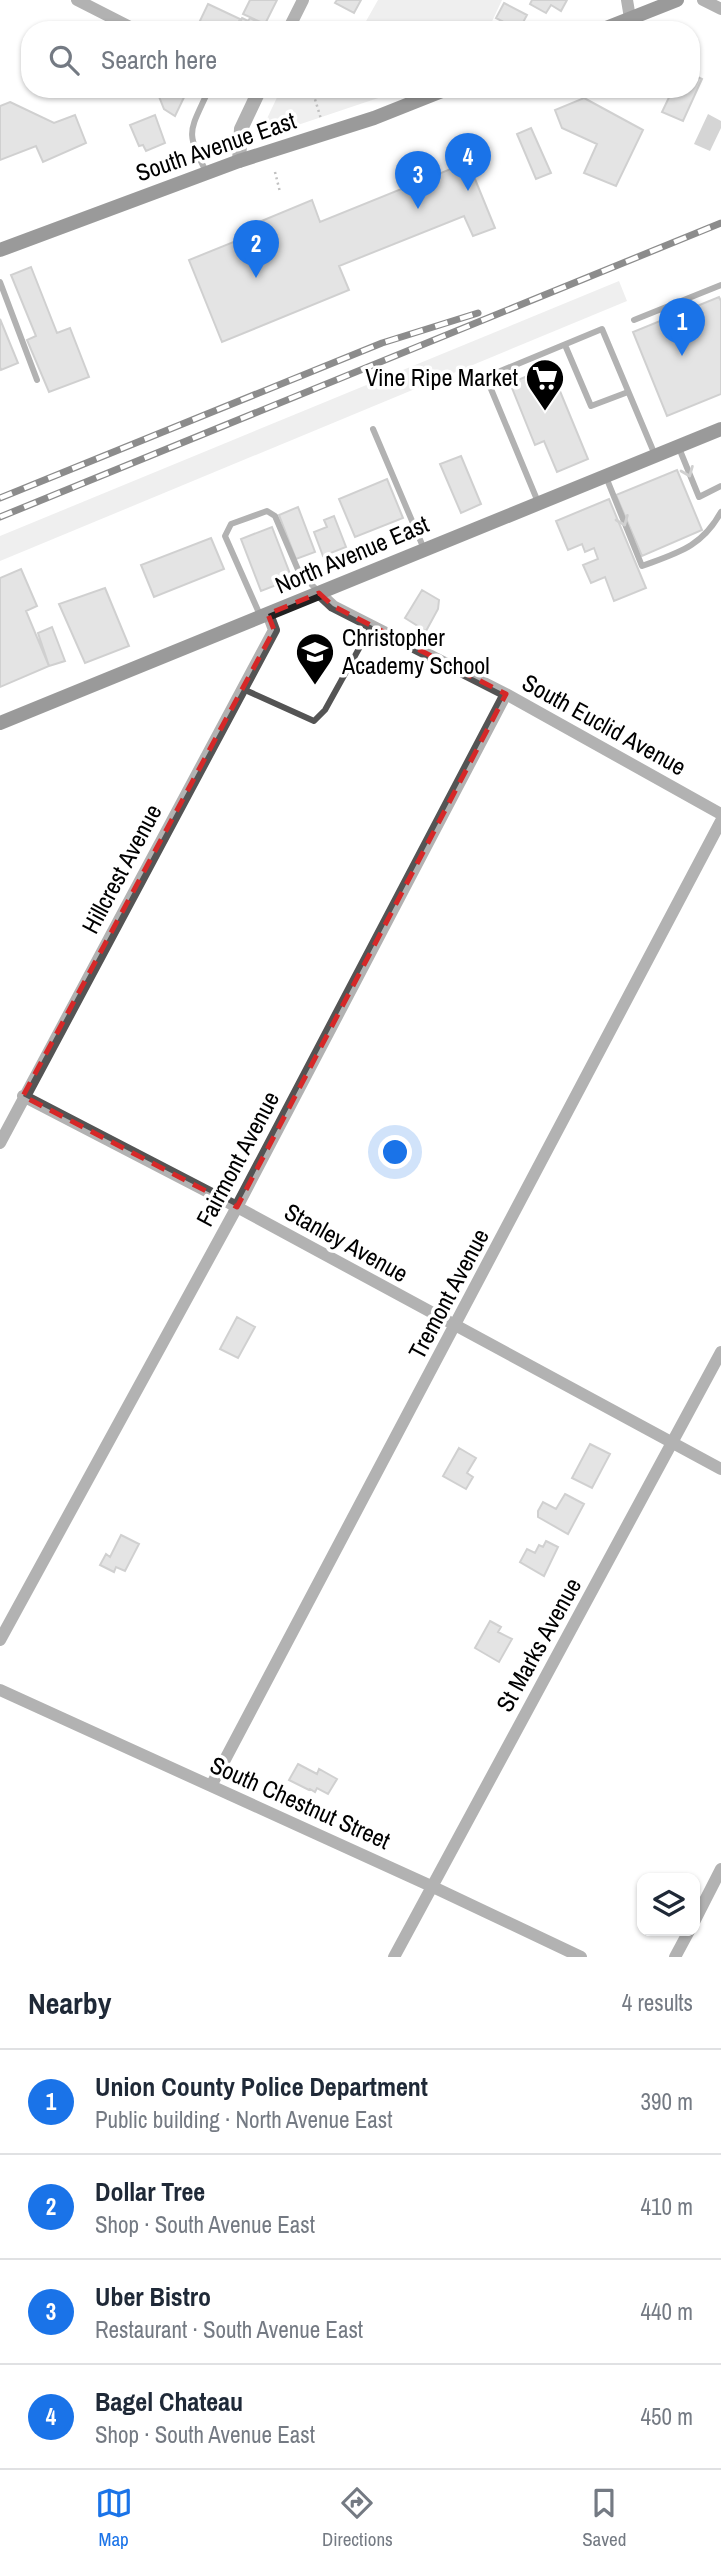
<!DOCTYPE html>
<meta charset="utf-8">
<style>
body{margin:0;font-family:"Archivo Narrow",sans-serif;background:#f6f6f7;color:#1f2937}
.controls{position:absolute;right:21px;bottom:21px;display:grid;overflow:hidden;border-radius:14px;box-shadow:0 2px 5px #0004}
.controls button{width:63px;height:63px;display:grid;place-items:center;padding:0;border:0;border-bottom:2px solid #e0e1e3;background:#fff;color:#1f2937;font:35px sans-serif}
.you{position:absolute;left:396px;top:1153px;width:24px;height:24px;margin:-18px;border:5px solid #fff;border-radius:50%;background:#1a73e8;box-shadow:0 0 0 10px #1a73e833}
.badge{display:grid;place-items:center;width:46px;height:46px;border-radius:50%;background:#1a73e8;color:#fff;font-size:23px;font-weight:700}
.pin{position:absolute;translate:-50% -58px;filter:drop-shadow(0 2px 4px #0008)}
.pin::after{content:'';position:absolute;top:37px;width:24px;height:21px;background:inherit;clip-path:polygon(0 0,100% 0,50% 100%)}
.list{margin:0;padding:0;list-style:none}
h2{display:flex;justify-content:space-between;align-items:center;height:91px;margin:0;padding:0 28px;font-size:30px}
h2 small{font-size:23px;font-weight:400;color:#747a83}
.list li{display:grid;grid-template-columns:46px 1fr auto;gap:21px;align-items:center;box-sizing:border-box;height:105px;padding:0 28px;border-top:2px solid #e0e1e3}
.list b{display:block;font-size:26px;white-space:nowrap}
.list p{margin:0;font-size:23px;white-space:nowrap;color:#747a83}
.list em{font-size:23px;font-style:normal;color:#747a83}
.icon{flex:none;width:38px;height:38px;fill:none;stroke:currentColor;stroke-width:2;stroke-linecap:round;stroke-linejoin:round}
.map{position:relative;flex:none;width:721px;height:1957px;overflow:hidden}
.search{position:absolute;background:#fff;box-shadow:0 2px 5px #0004;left:21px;right:21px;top:21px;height:77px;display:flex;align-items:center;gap:18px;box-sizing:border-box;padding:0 24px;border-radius:28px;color:#747a83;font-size:26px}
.sheet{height:511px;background:#fff}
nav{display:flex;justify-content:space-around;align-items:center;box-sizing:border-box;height:98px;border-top:2px solid #e0e1e3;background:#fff;font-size:19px;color:#747a83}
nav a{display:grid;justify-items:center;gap:4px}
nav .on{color:#1a73e8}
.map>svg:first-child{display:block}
.green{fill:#dbdbdb}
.water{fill:#a2a2a2}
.building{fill:#c4c4c4;stroke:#989898;stroke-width:2}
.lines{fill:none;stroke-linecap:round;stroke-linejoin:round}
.path{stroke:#767676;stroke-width:2.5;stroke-dasharray:2 3.5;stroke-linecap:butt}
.service{stroke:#545454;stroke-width:6}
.minor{stroke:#545454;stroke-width:12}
.tertiary{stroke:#545454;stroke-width:14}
.secondary{stroke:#212121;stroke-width:14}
.rail-casing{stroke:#000;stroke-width:7}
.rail{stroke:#fff;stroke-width:4.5;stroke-dasharray:13;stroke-linecap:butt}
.oneway{stroke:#989898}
.marked{fill:none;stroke:#d62828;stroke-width:5;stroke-dasharray:14 9;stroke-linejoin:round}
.labels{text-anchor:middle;stroke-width:7;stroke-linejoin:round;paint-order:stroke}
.street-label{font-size:24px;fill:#000;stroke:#fff}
.poi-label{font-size:24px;fill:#000;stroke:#fff;text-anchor:end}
</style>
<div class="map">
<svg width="721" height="1957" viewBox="0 0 721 1957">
<rect width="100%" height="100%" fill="#fff"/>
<!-- green -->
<path class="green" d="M378 0H502L488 30H361Z
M281 89H390L396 92 271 134 266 133 263 127Z
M619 281 627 301 0 561V536Z"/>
<!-- water -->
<path class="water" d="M708 114 721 121V128L710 151 694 144Z"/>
<!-- building -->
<path class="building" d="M250 0H277L265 24 243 14Z
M337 0H361L354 13 335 3Z
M532 0H567L561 11 551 5 546 13 530 4Z
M504 3 527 15 519 30 496 18Z
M208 4 240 19 235 30H209L198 25Z
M242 18 248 21 250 18 263 25 260 30H237Z
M691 74 702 79 683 121 662 112 673 89H691Z
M160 89H188L175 116 164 109 158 94Z
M584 98 643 130 616 186 584 173 597 144 562 128 555 110Z
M10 102 54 123 75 115 86 143 43 162 36 146 0 160V106Z
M155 115 165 143 146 151 143 145 139 146 130 125Z
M531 128 551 173 536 179 517 134Z
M468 162 495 228 473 236 464 216 339 266 349 290 222 342 189 260 256 233 252 225 312 200 320 222Z
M31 267 57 333 70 328 89 377 49 392 27 340 36 336 11 275Z
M719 297 721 301V394L667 416 633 332Z
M0 319 18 363 1 370 0 367Z
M550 367 588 459 557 472 544 441 535 445 510 383Z
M461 456 481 504 461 513 440 464Z
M677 470 702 530 642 556 616 495Z
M387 479 403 518 355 537 339 499Z
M609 499 646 588 614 601 605 577 591 583 583 565 598 559 594 548 585 552 582 544 568 550 556 521Z
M298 507 315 552 296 559 279 515Z
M334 516 346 547 323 556 314 532 327 527 324 520Z
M272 527 292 579 261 591 241 539Z
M211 538 224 569 154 597 141 565Z
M21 569 37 606 26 611 49 666 0 687V578Z
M105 588 129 646 85 663 59 604Z
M422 590 439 600 438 609 426 631 405 618Z
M52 627 65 661 49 666 38 633Z
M237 1317 255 1327 238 1358 220 1349Z
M590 1444 610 1454 592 1488 572 1478Z
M459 1448 476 1458 467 1473 473 1477 466 1489 443 1476Z
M565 1494 584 1504 568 1534 538 1517V1511L543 1502 556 1509Z
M121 1535 139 1544 125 1571 116 1567 114 1572 100 1565 106 1554 110 1557Z
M546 1541 558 1547 544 1576 520 1562 527 1549 535 1553 539 1545 543 1547Z
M490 1621 501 1627 498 1632 512 1639 499 1662 475 1648Z
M298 1764 317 1774 319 1769 337 1779 328 1794 317 1788 315 1792 310 1789 309 1790 289 1780Z"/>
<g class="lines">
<!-- path -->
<path class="path" d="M297 89 314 96 321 119
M275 172 280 192"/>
<!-- service -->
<path class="service" d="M207 173C184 130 190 132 209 89
M0 282 37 380
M634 320 721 285
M565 345 591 406 628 392
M373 429 424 549
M679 448 699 497 721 486
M606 477 642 566C677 553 702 547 721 512
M538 502 486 377 602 329 655 455
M260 615 225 536 231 524 267 511 275 516 299 572 319 592
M243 689 314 721 325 710 372 625"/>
<!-- minor -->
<path class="minor" d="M77 0 136 30
M627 0 630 18
M703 0 721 9
M288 30 303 0
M319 593 333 606 506 694 721 814
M23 1096 237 1207 721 1469
M0 1143 274 630 268 614
M0 1640 237 1207 506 694
M0 1690 431 1886 581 1957
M211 1786 721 821
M695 1920 721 1869
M394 1957 721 1352
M675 1957 689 1931"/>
<!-- tertiary -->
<path class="tertiary" d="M239 161 241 129 259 91"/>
<!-- secondary -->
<path class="secondary" d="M601 30 677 0
M0 250 239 161 374 118 447 89
M0 723 721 429"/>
<!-- rail casing -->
<g class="rail-casing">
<path id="rail" d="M0 498 382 343 478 313
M0 517 721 223"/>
</g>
<!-- rail -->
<use href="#rail" class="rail"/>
</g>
<!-- one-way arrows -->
<defs><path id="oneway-chevron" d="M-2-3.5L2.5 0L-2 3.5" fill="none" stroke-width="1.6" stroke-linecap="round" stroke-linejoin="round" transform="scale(1.75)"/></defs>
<g class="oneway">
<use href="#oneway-chevron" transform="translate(688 472) rotate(68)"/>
<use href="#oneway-chevron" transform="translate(623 521) rotate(68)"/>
</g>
<!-- marked area -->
<path d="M0 0H721V1957H0ZM319 593 333 606 506 694 237 1207 23 1096 274 630 268 614Z" fill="#fff" fill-opacity=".55" fill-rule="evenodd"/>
<path class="marked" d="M319 593 333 606 506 694 237 1207 23 1096 274 630 268 614Z"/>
<!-- icons -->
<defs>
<g id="supermarket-pin" transform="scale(2.0125)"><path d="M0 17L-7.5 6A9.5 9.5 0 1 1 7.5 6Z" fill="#000" stroke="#fff"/><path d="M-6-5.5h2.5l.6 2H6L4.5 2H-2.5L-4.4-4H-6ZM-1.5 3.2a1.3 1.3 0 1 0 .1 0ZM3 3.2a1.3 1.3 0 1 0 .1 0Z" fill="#fff"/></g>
<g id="school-pin" transform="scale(2.0125)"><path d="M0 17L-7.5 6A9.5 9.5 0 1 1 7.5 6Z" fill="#000" stroke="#fff"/><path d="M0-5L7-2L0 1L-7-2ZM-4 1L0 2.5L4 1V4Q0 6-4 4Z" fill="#fff"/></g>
</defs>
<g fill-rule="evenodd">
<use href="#supermarket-pin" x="545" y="378"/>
<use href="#school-pin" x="315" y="652"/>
</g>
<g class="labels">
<!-- street labels -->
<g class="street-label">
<text transform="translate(216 147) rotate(-19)" y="8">South Avenue East</text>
<text transform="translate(352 555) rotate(-23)" y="8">North Avenue East</text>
<text transform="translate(604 725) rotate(29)" y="8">South Euclid Avenue</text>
<text transform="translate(122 869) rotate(-62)" y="8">Hillcrest Avenue</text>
<text transform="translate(238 1159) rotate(-62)" y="8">Fairmont Avenue</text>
<text transform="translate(346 1243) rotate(29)" y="8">Stanley Avenue</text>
<text transform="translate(449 1294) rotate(-62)" y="8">Tremont Avenue</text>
<text transform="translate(539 1645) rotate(-61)" y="8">St Marks Avenue</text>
<text transform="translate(300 1803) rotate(24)" y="8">South Chestnut Street</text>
</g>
<!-- poi labels -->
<g class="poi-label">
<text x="518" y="386">Vine Ripe Market</text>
<text x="342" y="646" text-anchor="start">Christopher<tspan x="342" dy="28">Academy School</tspan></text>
</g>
</g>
</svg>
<div class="controls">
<button><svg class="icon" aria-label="layers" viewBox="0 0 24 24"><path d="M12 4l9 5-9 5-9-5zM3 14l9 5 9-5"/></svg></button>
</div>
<div class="you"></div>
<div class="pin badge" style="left:682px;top:356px">1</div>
<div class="pin badge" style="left:256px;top:278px">2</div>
<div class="pin badge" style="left:418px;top:209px">3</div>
<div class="pin badge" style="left:468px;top:191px">4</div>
<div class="search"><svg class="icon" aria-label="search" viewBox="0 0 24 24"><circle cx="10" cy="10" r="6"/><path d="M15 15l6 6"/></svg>Search here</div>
</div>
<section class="sheet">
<h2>Nearby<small>4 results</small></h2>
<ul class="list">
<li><span class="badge">1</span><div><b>Union County Police Department</b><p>Public building · North Avenue East</p></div><em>390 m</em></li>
<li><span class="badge">2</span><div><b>Dollar Tree</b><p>Shop · South Avenue East</p></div><em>410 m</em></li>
<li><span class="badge">3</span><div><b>Uber Bistro</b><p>Restaurant · South Avenue East</p></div><em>440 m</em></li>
<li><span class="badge">4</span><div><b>Bagel Chateau</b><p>Shop · South Avenue East</p></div><em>450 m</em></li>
</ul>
</section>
<nav>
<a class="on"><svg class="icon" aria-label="map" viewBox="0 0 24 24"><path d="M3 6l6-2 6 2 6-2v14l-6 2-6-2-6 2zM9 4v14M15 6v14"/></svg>Map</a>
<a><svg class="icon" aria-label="directions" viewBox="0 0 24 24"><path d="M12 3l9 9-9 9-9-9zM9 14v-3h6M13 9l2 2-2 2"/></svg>Directions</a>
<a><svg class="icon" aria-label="saved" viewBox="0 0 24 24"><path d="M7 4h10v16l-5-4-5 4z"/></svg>Saved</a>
</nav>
